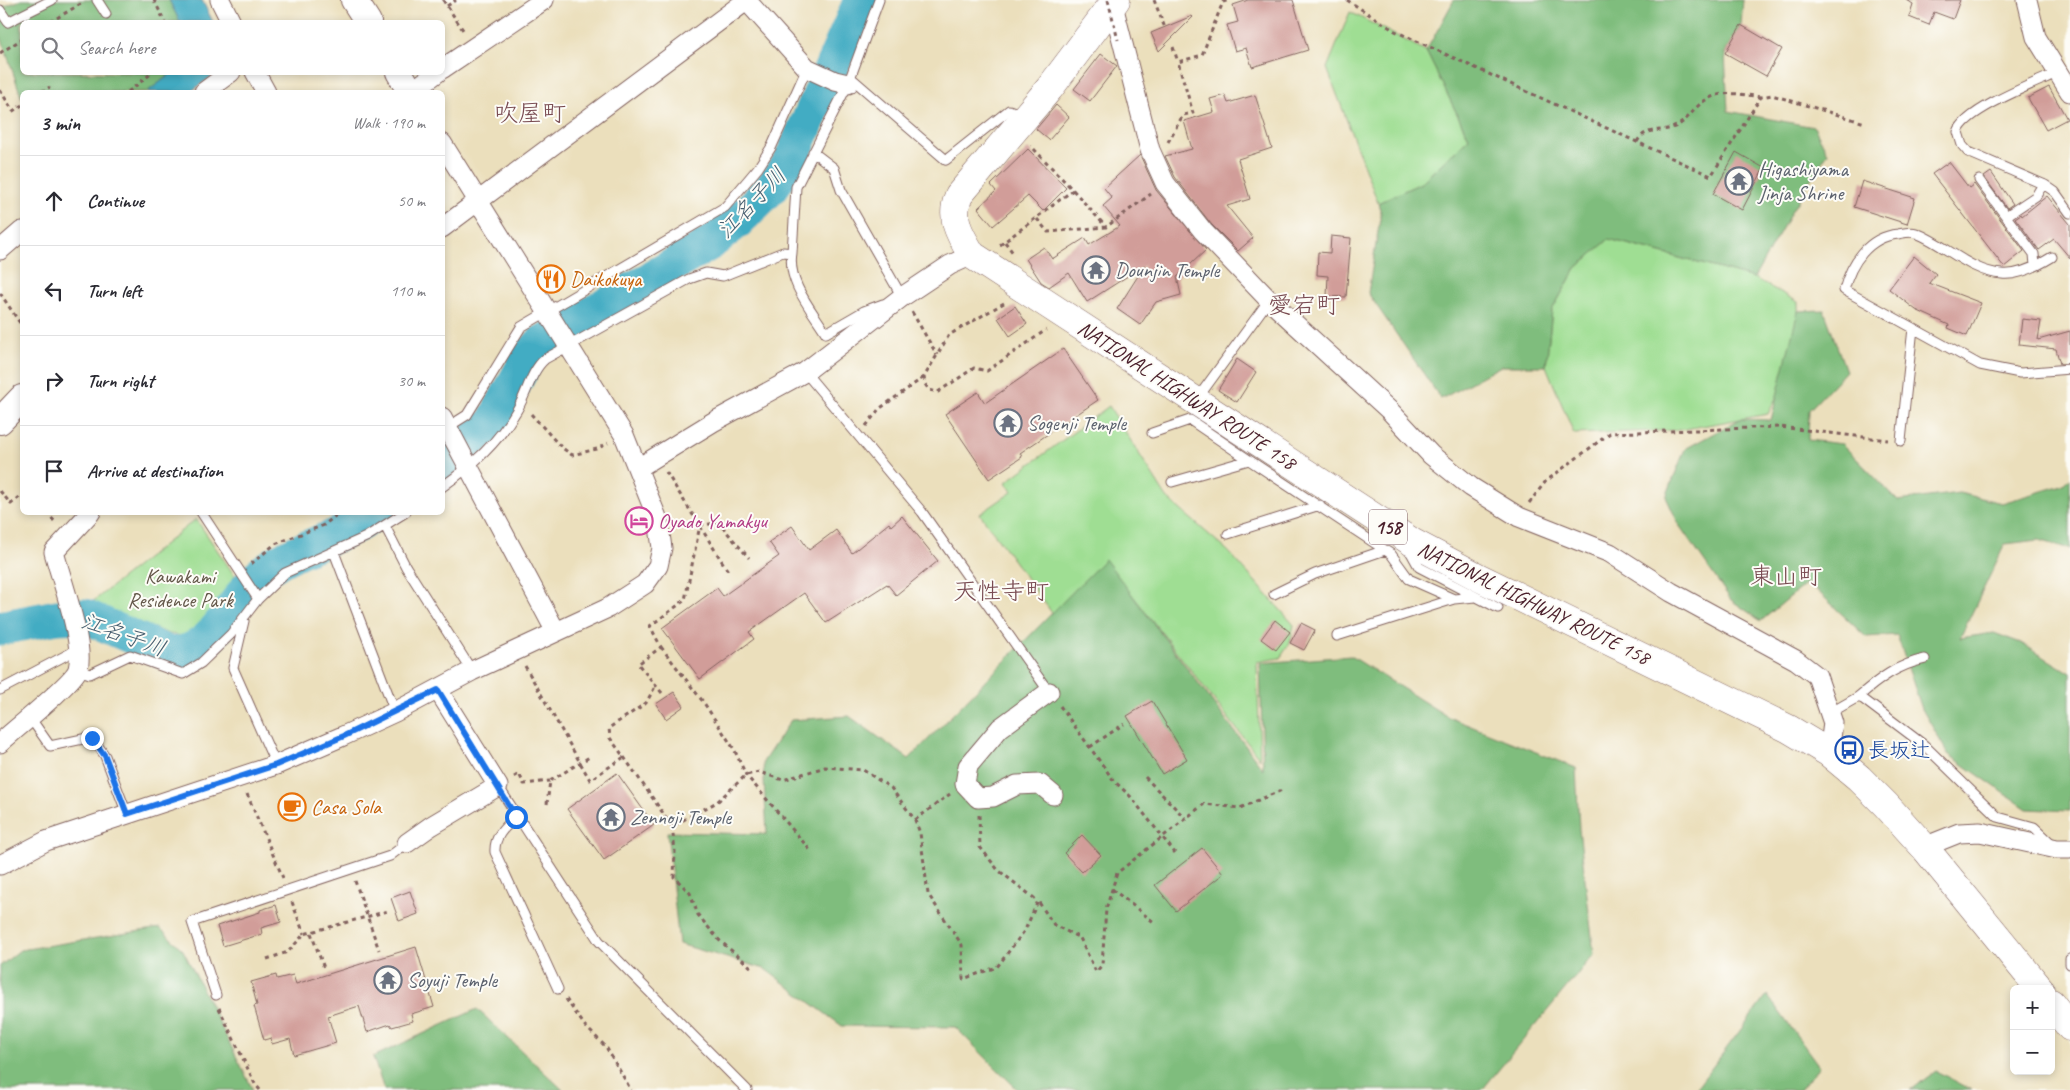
<!DOCTYPE html>
<meta charset="utf-8">
<style>
body{margin:0;font-family:Caveat,"Klee One",sans-serif;background:#f7f7f7;color:#2b2b33}
.controls{position:absolute;right:15px;bottom:15px;display:grid;overflow:hidden;border-radius:8px;box-shadow:0 2px 8px #0003}
.controls button{width:45px;height:45px;display:grid;place-items:center;padding:0;border:0;border-bottom:1px solid #e1e1e2;background:#fff;color:#2b2b33;font:25px sans-serif}
.stop{position:absolute;width:15px;height:15px;margin:-11px;border:4px solid #1a73e8;border-radius:50%;background:#fff}
.stop.end{background:#1a73e8;border-color:#fff;box-shadow:0 1px 5px #0008}
.list{margin:0;padding:0;list-style:none}
h2{display:flex;justify-content:space-between;align-items:center;height:65px;margin:0;padding:0 20px;font-size:21px}
h2 small{font-size:16px;font-weight:400;color:#7c7c81}
.list li{display:grid;grid-template-columns:32px 1fr auto;gap:15px;align-items:center;box-sizing:border-box;height:90px;padding:0 20px;border-top:1px solid #e1e1e2}
.list b{display:block;font-size:19px;white-space:nowrap}
.list em{font-size:16px;font-style:normal;color:#7c7c81}
.icon{flex:none;width:28px;height:28px;fill:none;stroke:currentColor;stroke-width:2;stroke-linecap:round;stroke-linejoin:round}
.map{position:relative;flex:none;width:2070px;height:1090px;overflow:hidden}
.search{position:absolute;background:#fff;box-shadow:0 2px 8px #0003;left:20px;top:20px;width:425px;height:55px;display:flex;align-items:center;gap:12px;box-sizing:border-box;padding:0 18px;border-radius:8px;color:#7c7c81;font-size:19px}
.panel{position:absolute;background:#fff;box-shadow:0 2px 8px #0003;left:20px;top:90px;width:425px;height:425px;border-radius:8px}
.map>svg:first-child{display:block}
.green{fill:#9fde93;stroke:#747e5f}
.forest{fill:#7fbd7d;stroke:#646e54}
.water{fill:#43acc3;stroke:#466677}
.lines{fill:none;stroke-linecap:round;stroke-linejoin:round}
.river{stroke:#43acc3;stroke-width:35}
.building{fill:#d19d99}
.service-casing{stroke:#82625e;stroke-width:11}
.minor-casing{stroke:#82625e;stroke-width:21}
.secondary-casing{stroke:#82625e;stroke-width:28}
.trunk-casing{stroke:#82625e;stroke-width:29}
.path{stroke:#82625e;stroke-width:3;stroke-dasharray:4 4;stroke-linecap:butt}
.service{stroke:#fff;stroke-width:9}
.minor{stroke:#fff;stroke-width:19}
.secondary{stroke:#fff;stroke-width:26}
.trunk{stroke:#fff;stroke-width:28}
.path-bridge{stroke:#82625e;stroke-width:3;stroke-dasharray:4 4;stroke-linecap:butt}
.route{stroke:#1a73e8;stroke-width:6}
.labels{text-anchor:middle;stroke-width:4;stroke-linejoin:round;paint-order:stroke}
.shield{fill:#fdfcf7;stroke:#806168;stroke-width:1}
.shield-label{font-size:20px;font-weight:bold;fill:#4a1f2b}
.worship-label{font-size:21px;fill:#5b616d;stroke:#fdfcf7;text-anchor:start}
.food-label{font-size:21px;fill:#c56008;stroke:#fdfcf7;text-anchor:start}
.street-label{font-size:21px;fill:#4a1f2b;stroke:#fdfcf7}
.hotel-label{font-size:21px;fill:#b23c85;stroke:#fdfcf7;text-anchor:start}
.park-label{font-size:21px;fill:#64584a;stroke:#fdfcf7}
.transit-label{font-size:21px;fill:#164399;stroke:#fdfcf7;text-anchor:start}
.water-label{font-size:22px;font-style:italic;fill:#475e6f;stroke:#fdfcf7}
.quarter-label{font-size:24px;fill:#794b52;stroke:#fdfcf7}
</style>
<div class="map">
<svg width="2070" height="1090" viewBox="0 0 2070 1090">
<rect width="100%" height="100%" fill="#fdfcf7"/>
<filter id="ink" filterUnits="userSpaceOnUse"><feTurbulence type="fractalNoise" baseFrequency=".02" numOctaves="2"/><feDisplacementMap in="SourceGraphic" scale="10" xChannelSelector="R" yChannelSelector="G"/><feConvolveMatrix kernelMatrix="1 2 1 2 8 2 1 2 1" color-interpolation-filters="sRGB"/></filter>
<filter id="wash" filterUnits="userSpaceOnUse"><feTurbulence type="fractalNoise" baseFrequency=".0096" numOctaves="4" result="noise"/><feDisplacementMap in="SourceGraphic" scale="20" xChannelSelector="R" yChannelSelector="G"/><feGaussianBlur stdDeviation="1.12" result="paint"/><feColorMatrix in="noise" values="0 0 0 0 0 0 0 0 0 0 0 0 0 0 0 0 0 1.4 0 .05"/><feComposite in="paint" operator="in"/></filter>
<g filter="url(#wash)">
<rect width="100%" height="100%" fill="#ebdfbc"/>
<!-- green -->
<path class="green" d="M1350 12 1426 51 1469 138 1421 183 1378 203 1327 68Z
M1609 239 1754 278 1798 302 1799 353 1768 414 1680 430 1574 434 1546 366 1552 310 1576 268Z
M1109 406 1167 498 1228 551 1294 625 1290 643 1280 658 1257 662 1260 759 1105 560 1052 613 980 514 1012 492 1006 482Z
M196 519 239 582 209 623 184 636 169 634 91 603Z"/>
<!-- forest -->
<path class="forest" d="M21 0H169L180 22H22V72L172 73 147 92H22V99L0 34V8Z
M1454 0H1743L1741 25 1725 53 1728 111 1814 127 1828 153 1805 188 1754 278 1609 239 1576 268 1552 310 1546 366H1501L1441 399 1368 293 1381 213 1378 203 1421 183 1469 138 1426 51Z
M1824 310 1846 371 1809 410 1808 440 1842 444 1898 501 1959 493 2002 503 2062 485 2070 478V549L2039 540 2005 544 1960 638 1994 633 2021 643 2070 673V811L2027 809 1948 754 1922 709 1897 635 1866 637 1808 582 1761 621 1731 600 1679 525 1666 497 1685 449 1740 419 1771 420 1798 311Z
M1105 559 1263 769 1260 663 1351 656 1448 717 1576 768 1579 829 1594 954 1482 1090H1018L955 1027 842 1026 765 969 679 944 667 832 767 834 763 762 791 720 849 716 909 759Z
M160 928 183 950 253 1090H0V966L20 950Z
M1767 995 1819 1066 1800 1090H1695Z
M477 1009 563 1090H384L373 1057Z
M1936 1071 1972 1090H1910Z"/>
<!-- water -->
<path class="water" d="M169 0H202L213 22H180Z
M172 73H217L190 92H147Z"/>
<g class="lines">
<!-- river -->
<path class="river" d="M442 463 492 424 529 356 541 343 709 244 739 220 771 188 790 162 861 0
M0 628 57 617 85 616 168 653C211 659 231 601 257 577 292 546 341 540 378 512"/>
</g>
<g id="blocks">
<!-- building -->
<path class="building" d="M1248 0H1293L1308 50 1252 67 1246 48 1235 51 1227 25 1238 22 1233 5Z
M1907 0H1960L1953 19 1934 12 1929 25 1909 17 1913 4Z
M1192 16 1193 17 1159 51 1151 33Z
M1741 25 1782 49 1766 76 1725 53Z
M1101 54 1117 66 1090 101 1074 89Z
M2049 87 2067 119 2046 130 2028 98Z
M1225 95 1228 103 1255 95 1272 148 1238 159 1250 199 1227 206 1253 238 1238 251 1211 224 1175 177 1165 156 1192 149 1184 121 1214 112 1210 99Z
M1056 105 1069 117 1049 140 1036 129Z
M1028 149 1066 188 1043 211 1028 196 993 226 978 208 996 191 991 185Z
M1736 152 1764 168 1742 210 1713 194Z
M1140 155 1156 190 1206 250 1177 277 1181 295 1156 302 1140 325 1117 309 1145 265 1087 302 1069 273 1049 287 1041 282 1026 259 1044 247 1052 259 1085 238 1089 245 1120 226 1103 206 1112 198 1104 188Z
M1949 162 1969 188 1974 184 2024 251 2004 267 1932 174Z
M1991 172 2013 204 2007 208 1984 177Z
M1862 181 1915 198 1907 224 1854 207Z
M2047 196 2070 224V258L2054 239 2039 250 2015 218 2021 214 2022 216Z
M1331 236 1351 238 1346 297 1327 296 1328 276 1317 275 1318 252 1330 253Z
M1914 256 1936 274 1929 283 1981 303 1967 336 1948 328 1949 325 1916 310 1889 289Z
M1015 306 1027 324 1010 336 998 318Z
M2022 319 2041 321 2038 340 2070 331V363L2060 364 2056 349 2019 345Z
M1063 349 1098 400 1020 453 1022 457 989 479 945 414 978 392 985 403Z
M1237 359 1256 372 1237 402 1218 390Z
M902 516 938 561 896 595 887 584 826 623 804 593 749 632 754 639 700 679 662 628 717 588 723 596 779 556 769 542 792 526 809 550 836 530 852 553 889 523 891 526Z
M1275 620 1290 632 1276 650 1261 639Z
M1301 623 1315 630 1304 650 1290 643Z
M674 692 684 706 666 719 656 704Z
M1152 701 1187 759 1162 774 1127 716Z
M617 773 654 825 604 860 567 809Z
M1082 835 1101 855 1082 872 1064 853Z
M1202 848 1223 874 1176 911 1155 885Z
M410 891 418 914 399 921 391 898Z
M276 905 281 922 261 928 262 934 223 946 217 926 260 912V910Z
M416 947 434 1007 411 1014 413 1021 392 1027 390 1024 367 1032 359 1006 328 1016 336 1043 294 1055 290 1039 272 1044 271 1038 264 1040 254 1006 257 1005 251 982 276 975 277 979 293 975 296 984Z"/>
</g>
</g>
<g filter="url(#ink)">
<use href="#blocks" fill-opacity="0" stroke="#82625e" stroke-width="1"/>
<g class="lines">
<!-- service casing -->
<g class="service-casing">
<path id="service" d="M97 0 106 14
M0 10 8 22 52 0
M2057 73C2035 83 1965 110 1958 132L1962 145 1968 152 2045 185 2055 192 2070 213
M850 77 946 160 1009 110 1023 115
M813 152 834 168 841 190 902 297 900 298
M1979 180 2034 254 2035 266
M2006 216 2036 196 2043 184
M792 253C787 282 811 309 826 333L864 311 883 304
M2052 257C2039 265 2018 276 2002 274 1970 272 1945 244 1916 233 1911 231 1903 233 1898 234 1868 237 1851 263 1844 290L1980 365 2020 373 2070 369
M805 372 922 512 1049 692
M1197 399 1269 300
M448 427 467 415 521 327 725 207 758 168 772 146 807 68
M1152 433 1190 420 1249 460
M1901 441 1913 328
M1172 482 1249 460 1391 554 1409 579 1454 599 1475 597
M442 487C474 464 498 443 517 410 527 393 531 371 545 359L689 279 706 273 723 276 783 252 792 253 796 187 848 84 879 0
M201 512 258 599
M385 526 406 567 472 671
M1228 534 1320 505
M1409 549 1419 567 1498 608
M334 552 395 712
M1274 594 1315 574 1385 550
M244 621 233 668 276 765
M1337 636 1454 599
M78 670 90 674 130 655 183 674 201 663 231 634 258 599 285 573 366 537 406 512
M0 690 78 649
M1858 697C1879 679 1897 665 1925 659
M1830 713 1858 697 1863 699 1924 745 1998 817 2034 827 2052 844
M29 716 50 746 92 737 105 756 127 814
M498 786 599 941 747 1090
M516 817C505 827 494 836 495 852L558 989
M2070 959V964
M216 995 192 922 390 856 407 843"/>
</g>
<!-- minor casing -->
<g class="minor-casing">
<path id="minor" d="M220 0 231 22
M746 0 807 68 835 81 848 84
M2027 0 2036 37 2070 92
M1113 5 1150 150 1165 183 1203 231 1269 300 1389 410 1431 455 1471 487 1519 517 1610 553 1671 592 1796 660 1817 676 1833 723 1829 753
M442 69 544 0
M255 72 266 92
M204 92 231 72
M411 92 438 72
M442 228 746 1
M0 250 22 231
M442 417 556 632
M638 468 713 422 805 372 902 297 950 265 972 255
M1049 692 1000 728 968 766 965 784 978 798 993 797 1017 785 1040 784 1053 795
M0 743C14 730 74 682 78 669 85 644 61 579 54 552L91 512
M407 843 431 826 498 786 438 690
M1924 847 1959 833 1980 832 2057 849H2070
M0 865 46 841 276 765 343 736 395 712 472 671 608 608 645 584 658 566 662 548 658 520 624 435 442 143"/>
</g>
<!-- secondary casing -->
<g class="secondary-casing">
<path id="secondary" d="M354 0 368 22
M399 72 410 91 409 92
M0 421 22 398"/>
</g>
<!-- trunk casing -->
<g class="trunk-casing">
<path id="trunk" d="M1116 0 1049 89 959 195C949 218 960 235 972 255L1412 542 1480 578 1789 729 1829 753 1859 778 1886 805 1924 847 2040 989
M2051 1003 2070 1027"/>
</g>
<!-- path -->
<path class="path" d="M154 0 165 22
M443 0 465 33
M1154 0 1165 28
M1347 0 1395 31 1711 176 1761 97 1772 95 1865 123
M447 6 456 0
M50 22 84 2
M1173 47 1178 62
M0 53 22 39
M0 90 13 111 22 105
M41 92 50 87
M128 92 153 72
M1168 142 1183 115 1193 113 1178 62 1202 55 1223 2 1229 0
M1637 142C1646 125 1664 134 1678 125 1686 121 1692 112 1698 106 1717 88 1738 94 1761 97
M1073 190 1106 227
M1037 219 1048 232 1106 227 1151 194
M1005 242 1013 253
M1000 245 1073 190 1031 146
M0 293 22 326
M1004 303 949 335 924 377 925 384 929 390 938 392 974 368 987 371 1046 330
M912 312 937 355
M531 414 561 447 572 455 597 449 608 443
M866 426 879 409 924 377
M666 472 728 571
M0 491 11 504 22 495
M1529 503 1546 481 1610 433 1780 427 1888 440
M46 512 56 523
M700 525 719 523 749 558
M251 564 275 544 324 525 340 512
M661 647 704 703 734 749 746 775 810 850
M525 666 590 780 624 757 610 738 609 728 646 703 656 685
M662 693 638 664 661 647 650 626 685 600 700 525
M1060 706 1114 781 1130 796 1175 853
M1090 747 1124 724
M624 757 672 826 717 802 746 775 759 772 783 780 825 767 863 770 891 788 915 820 920 833 928 894 962 945 963 979 997 967 1025 930 1038 901 1054 925 1080 938 1096 972 1102 965 1106 909 1117 873 1204 804 1240 808 1282 790
M514 777 519 774 524 784 550 781
M1145 777 1185 818
M247 794 283 878
M547 804 550 781 591 756
M979 815 980 847 998 870 1038 901
M915 820 950 794
M672 826 675 851 674 877 690 893 698 915 719 940 751 967
M355 881 379 950
M1112 889 1155 923
M292 902 304 934
M311 933 324 968
M267 959 288 952 304 934 388 911
M566 999 585 1026 606 1047 631 1090
M219 1008 255 1084 260 1090"/>
<!-- service -->
<use href="#service" class="service"/>
<!-- minor -->
<use href="#minor" class="minor"/>
<!-- secondary -->
<use href="#secondary" class="secondary"/>
<!-- trunk -->
<use href="#trunk" class="trunk"/>
<!-- path-bridge -->
<path class="path-bridge" d="M1108 0 1118 40"/>
</g>
</g>
<g class="lines" filter="url(#ink)">
<!-- route -->
<path class="route" d="M92 738 105 756 127 814 276 765 344 736 438 690 516 817"/>
</g>
<!-- icons -->
<defs>
<g id="temple-ring" transform="scale(1.4375)"><circle r="9.5" fill="#fdfcf7" stroke="#6b7280" stroke-width="1.5"/><path d="M0-6L5-2H3V0L6.5 2.5H4V6H1.5V3h-3V6H-4V2.5H-6.5L-3 0V-2H-5Z" fill="#6b7280"/></g>
<g id="restaurant-ring" transform="scale(1.4375)"><circle r="9.5" fill="#fdfcf7" stroke="#e8710a" stroke-width="1.5"/><path d="M-5-6h1v4h1v-4h1v4h1v-4h1v5L-1.5 .5V6h-2V.5L-5-1ZM5-6V6H3V1.5H1.5Q1.5-4 5-6Z" fill="#e8710a"/></g>
<g id="hotel-ring" transform="scale(1.4375)"><circle r="9.5" fill="#fdfcf7" stroke="#d1479c" stroke-width="1.5"/><path d="M-6-4.5h1.5V1H6V5H4.5V3h-9V5H-6ZM-4 0a1.8 1.8 0 1 1 3.6 0ZM.5 0V-2.5h3Q6-2.5 6 0Z" fill="#d1479c"/></g>
<g id="bus-ring" transform="scale(1.4375)"><circle r="9.5" fill="#fdfcf7" stroke="#1a4fb4" stroke-width="1.5"/><path d="M-5-6H5V4H4V6H2V4H-2V6H-4V4H-5ZM-3.5-4V0h7V-4ZM-3.5 1.2v1.5H-2V1.2ZM2 1.2v1.5H3.5V1.2Z" fill="#1a4fb4"/></g>
<g id="cafe-ring" transform="scale(1.4375)"><circle r="9.5" fill="#fdfcf7" stroke="#e8710a" stroke-width="1.5"/><path d="M-5.5-4.5H6V0H3Q3 3.5 0 3.5H-2.5Q-5.5 3.5-5.5 0ZM3-3.2v2h1.7v-2ZM-6 4.5H4V6H-6Z" fill="#e8710a"/></g>
</defs>
<g fill-rule="evenodd">
<use href="#temple-ring" x="1739" y="181"/>
<use href="#temple-ring" x="1096" y="270"/>
<use href="#restaurant-ring" x="551" y="279"/>
<use href="#temple-ring" x="1008" y="423"/>
<use href="#hotel-ring" x="639" y="521"/>
<use href="#bus-ring" x="1849" y="750"/>
<use href="#cafe-ring" x="292" y="807"/>
<use href="#temple-ring" x="611" y="817"/>
<use href="#temple-ring" x="388" y="980"/>
</g>
<g class="labels">
<!-- shield labels -->
<rect class="shield" x="1369" y="509.5" width="38" height="35" rx="4"/>
<g class="shield-label">
<text x="1388" y="534">158</text>
</g>
<!-- worship labels -->
<g class="worship-label">
<text x="1758" y="176">Higashiyama<tspan x="1758" dy="24">Jinja Shrine</tspan></text>
<text x="1115" y="277">Dounjin Temple</text>
<text x="1027" y="430">Sogenji Temple</text>
<text x="630" y="824">Zennoji Temple</text>
<text x="407" y="987">Soyuji Temple</text>
</g>
<!-- food labels -->
<g class="food-label">
<text x="570" y="286">Daikokuya</text>
<text x="311" y="814">Casa Sola</text>
</g>
<!-- street labels -->
<g class="street-label">
<text transform="translate(1187 395) rotate(33)" y="7">NATIONAL HIGHWAY ROUTE 158</text>
<text transform="translate(1534 603) rotate(26)" y="7">NATIONAL HIGHWAY ROUTE 158</text>
</g>
<!-- hotel labels -->
<g class="hotel-label">
<text x="658" y="528">Oyado Yamakyu</text>
</g>
<!-- park labels -->
<g class="park-label">
<text x="180" y="583">Kawakami<tspan x="180" dy="24">Residence Park</tspan></text>
</g>
<!-- transit labels -->
<g class="transit-label">
<text x="1868" y="757">長坂辻</text>
</g>
<!-- water labels -->
<g class="water-label">
<text transform="translate(751 202) rotate(-46)" y="8">江名子川</text>
<text transform="translate(124 634) rotate(20)" y="8">江名子川</text>
</g>
<!-- quarter labels -->
<g class="quarter-label">
<text x="530" y="121">吹屋町</text>
<text x="1304" y="313">愛宕町</text>
<text x="1786" y="584">東山町</text>
<text x="1001" y="599">天性寺町</text>
</g>
</g>
</svg>
<div class="controls">
<button>+</button>
<button>−</button>
</div>
<div class="stop" style="left:516px;top:817px"></div>
<div class="stop end" style="left:92px;top:738px"></div>
<div class="search"><svg class="icon" aria-label="search" viewBox="0 0 24 24"><circle cx="10" cy="10" r="6"/><path d="M15 15l6 6"/></svg>Search here</div>
<section class="panel">
<h2>3 min<small>Walk · 190 m</small></h2>
<ul class="list">
<li><svg class="icon" aria-label="ahead" viewBox="0 0 24 24"><path d="M12 20V5M6 11l6-6 6 6"/></svg><div><b>Continue</b></div><em>50 m</em></li>
<li><svg class="icon" aria-label="left" viewBox="0 0 24 24"><path d="M17 20v-9H6M10 6l-5 5 5 5"/></svg><div><b>Turn left</b></div><em>110 m</em></li>
<li><svg class="icon" aria-label="right" viewBox="0 0 24 24"><path d="M7 20v-9h11M14 6l5 5-5 5"/></svg><div><b>Turn right</b></div><em>30 m</em></li>
<li><svg class="icon" aria-label="arrive" viewBox="0 0 24 24"><path d="M6 21V4h12l-3 4 3 4H6"/></svg><div><b>Arrive at destination</b></div></li>
</ul>
</section>
</div>
